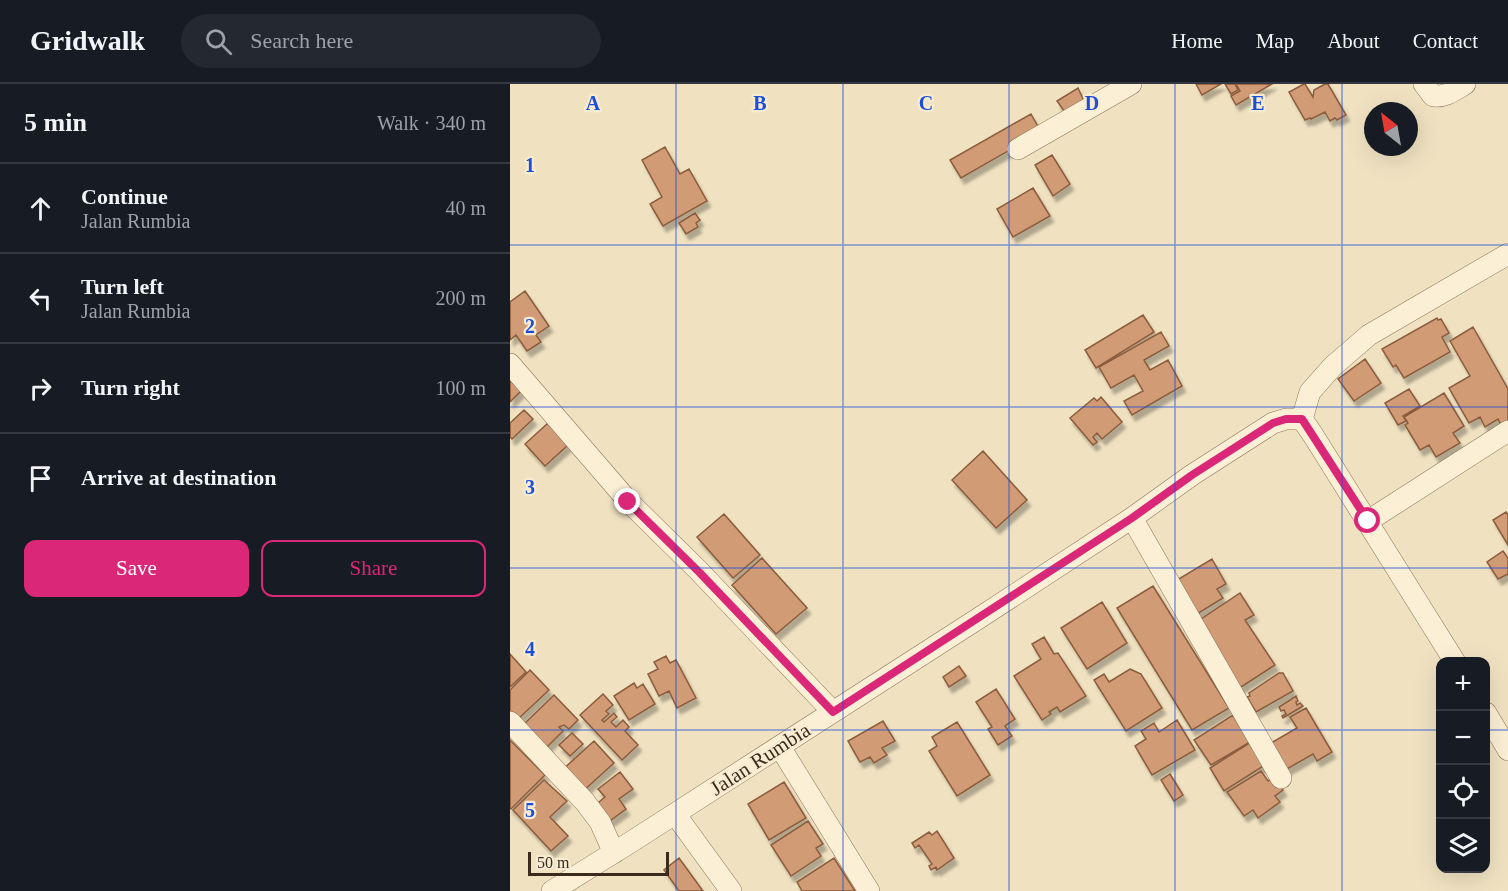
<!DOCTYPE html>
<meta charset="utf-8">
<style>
body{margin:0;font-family:Georgia,serif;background:#242831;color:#f1f3f6}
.controls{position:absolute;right:18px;bottom:18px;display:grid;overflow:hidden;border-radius:12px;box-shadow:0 6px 24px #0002}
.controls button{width:54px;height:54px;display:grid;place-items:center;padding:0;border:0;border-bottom:2px solid #363941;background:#171b24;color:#f1f3f6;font:30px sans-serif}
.compass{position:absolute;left:854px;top:18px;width:54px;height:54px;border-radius:50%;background:#171b24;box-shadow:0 6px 24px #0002;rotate:329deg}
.scale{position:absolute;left:18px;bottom:15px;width:141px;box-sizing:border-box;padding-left:6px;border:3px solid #3a2b1d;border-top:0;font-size:16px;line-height:21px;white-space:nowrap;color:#3a2b1d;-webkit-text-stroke:4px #f7ecd1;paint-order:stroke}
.stop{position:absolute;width:18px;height:18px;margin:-14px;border:4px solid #db2777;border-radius:50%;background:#fff}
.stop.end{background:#db2777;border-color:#fff;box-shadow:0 2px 6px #0008}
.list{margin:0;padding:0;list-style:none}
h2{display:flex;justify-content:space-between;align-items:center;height:78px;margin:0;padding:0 24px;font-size:26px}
h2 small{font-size:20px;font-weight:400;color:#9ea1a6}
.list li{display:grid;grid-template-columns:39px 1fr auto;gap:18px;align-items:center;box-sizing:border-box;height:90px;padding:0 24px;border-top:2px solid #363941}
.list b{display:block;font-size:22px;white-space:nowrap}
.list p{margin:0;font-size:20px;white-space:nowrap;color:#9ea1a6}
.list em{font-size:20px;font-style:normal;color:#9ea1a6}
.actions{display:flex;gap:12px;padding:18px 24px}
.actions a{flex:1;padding:14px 0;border:2px solid #db2777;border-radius:12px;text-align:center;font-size:21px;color:#db2777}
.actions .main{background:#db2777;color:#fff}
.icon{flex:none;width:33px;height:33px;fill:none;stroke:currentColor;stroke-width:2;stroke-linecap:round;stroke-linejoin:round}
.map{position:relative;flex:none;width:998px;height:807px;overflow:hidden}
header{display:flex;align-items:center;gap:36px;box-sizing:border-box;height:84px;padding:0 30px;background:#171b24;border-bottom:2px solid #363941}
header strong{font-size:28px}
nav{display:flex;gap:33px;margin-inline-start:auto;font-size:21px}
.search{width:420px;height:54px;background:#242831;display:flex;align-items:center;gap:15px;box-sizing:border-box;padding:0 21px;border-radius:33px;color:#9ea1a6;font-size:22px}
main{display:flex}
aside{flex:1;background:#171b24}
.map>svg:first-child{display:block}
.building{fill:#d09b75;stroke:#8b5c3c;stroke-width:1.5;filter:url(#shadow)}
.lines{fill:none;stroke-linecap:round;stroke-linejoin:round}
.minor-casing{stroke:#8b7358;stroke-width:22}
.minor{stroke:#fbefd5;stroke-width:21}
.route{stroke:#db2777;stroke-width:8}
.grid{fill:none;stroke:#1d4ed8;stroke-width:1.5;stroke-opacity:0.55}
.labels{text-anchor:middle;stroke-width:4.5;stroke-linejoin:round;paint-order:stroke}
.street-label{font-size:21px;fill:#3a2b1d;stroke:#f7ecd1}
.grid-label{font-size:20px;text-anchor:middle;font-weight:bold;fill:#1d4ed8;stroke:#f7ecd1;stroke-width:4.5;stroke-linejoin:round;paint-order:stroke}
</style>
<header>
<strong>Gridwalk</strong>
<div class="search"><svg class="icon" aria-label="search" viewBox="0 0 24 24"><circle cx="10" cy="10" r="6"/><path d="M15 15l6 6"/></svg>Search here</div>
<nav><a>Home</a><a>Map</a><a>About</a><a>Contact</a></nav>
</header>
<main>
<aside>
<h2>5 min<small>Walk · 340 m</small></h2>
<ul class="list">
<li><svg class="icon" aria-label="ahead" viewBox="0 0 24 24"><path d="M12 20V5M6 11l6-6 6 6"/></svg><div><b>Continue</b><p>Jalan Rumbia</p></div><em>40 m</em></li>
<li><svg class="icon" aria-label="left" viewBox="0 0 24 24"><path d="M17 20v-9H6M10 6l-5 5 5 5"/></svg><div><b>Turn left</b><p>Jalan Rumbia</p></div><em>200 m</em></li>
<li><svg class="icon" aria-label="right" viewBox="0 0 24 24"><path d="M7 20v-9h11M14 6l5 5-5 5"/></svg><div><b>Turn right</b></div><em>100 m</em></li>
<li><svg class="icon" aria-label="arrive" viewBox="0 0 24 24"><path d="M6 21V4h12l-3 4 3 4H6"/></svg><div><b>Arrive at destination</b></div></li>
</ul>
<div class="actions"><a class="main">Save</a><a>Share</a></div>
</aside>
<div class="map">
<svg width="998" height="807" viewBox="0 0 998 807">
<defs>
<filter id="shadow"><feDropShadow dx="3.5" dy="6" stdDeviation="1.5" flood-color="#0004"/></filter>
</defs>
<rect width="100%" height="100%" fill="#f0e2c1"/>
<!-- building -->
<path class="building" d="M686 0H711L692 11Z
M715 0H725L728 6 721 10Z
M726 0H762L726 21 721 12 730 7Z
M794 0H795L803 13 804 6 815 0H818L836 31 827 36 825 34 820 37 815 28 801 35 800 34 795 36 779 8Z
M568 4 576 21 557 31 547 17Z
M521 30 531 48 451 94 440 76Z
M155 63 170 90 179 85 197 117 153 142 140 120 152 113 132 76Z
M542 71 560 100 543 112 525 81Z
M523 104 540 132 503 153 487 125Z
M185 129 190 136 186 139 188 143 176 150 169 139Z
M15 207 39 242 26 251 31 258 17 267 6 251 0 256V218Z
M633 231 644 248 586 284 575 266Z
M927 234 928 236 931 235 939 249 932 253 940 268 894 294 886 281 883 283 872 265Z
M963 243 998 305V340L992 343 988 335 975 343 970 333 959 339 939 304 960 292 940 257Z
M651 248 659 262 634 276 640 286 658 276 672 302 622 331 614 317 633 307 624 291 601 304 589 283Z
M855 275 871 299 844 317 828 295Z
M0 296 11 307 0 318Z
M899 305 910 322 893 332 896 337 888 341 875 319Z
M934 309 954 342 943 349 950 359 926 373 919 361 910 366 895 341 898 339 894 333Z
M591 313 612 338 592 355 587 349 583 353 587 358 583 361 560 334 584 314 587 317Z
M14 326 23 335 2 355 0 353V339Z
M38 339 58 361 35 382 15 360Z
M473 367 517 416 486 444 442 396Z
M996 428 998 431V461L983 436Z
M214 430 250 471 223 494 187 453Z
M993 467 998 474V490L988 495 977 478Z
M252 474 297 524 266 550 222 501Z
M702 475 716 500 707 505 713 514 682 533 662 499Z
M643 502 719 624 682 646 607 524Z
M730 509 744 531 735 536 765 581 728 605 685 539Z
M592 518 617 559 577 585 551 544Z
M534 553 544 570 548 569 576 612 550 628 547 623 539 628 541 630 532 636 504 592 531 575 522 560Z
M0 570 16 588 0 603Z
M156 572 160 579 166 576 186 614 167 624 159 607 149 612 138 590 148 585 144 578Z
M449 582 456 592 439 603 433 593Z
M620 585 631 590 652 624 616 647 584 596 594 590 599 598Z
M20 586 39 606 6 637 0 631V606Z
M769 589H773L783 607 746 628 737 613 740 612 739 609Z
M124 599 127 604 133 600 145 620 119 636 104 612Z
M486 605 505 635 495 642 502 652 488 661 478 645 482 643 466 618Z
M93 610 103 621 96 627 99 630 92 636 94 638 104 629 107 633 101 638 106 643 113 636 119 643 115 647 128 661 112 676 70 631Z
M44 611 68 636 59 645 54 641 49 643 53 647 33 667 10 644Z
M786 612 788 617 786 618 787 621 790 619 793 622 773 634 772 632 776 630 774 626 771 627 769 623Z
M796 624 822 668 807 677 803 670 777 685 761 659 787 644 780 633Z
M723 631 740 658 701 681 684 656Z
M667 636 685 666 642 691 625 662 636 655 631 647 644 639 649 648Z
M373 637 385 657 372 664 377 671 364 679 360 673 350 678 338 657Z
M447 638 480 691 447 712 419 667 427 662 422 653Z
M62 649 73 660 60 672 49 661Z
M0 656 35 691 1 725 0 724Z
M84 657 104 679 70 710 50 688Z
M741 658 755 681 714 707 700 684Z
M751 687 758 697 764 692 773 706 765 712 770 718 748 734 743 726 734 732 717 708Z
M110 688 123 705 109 715 116 725 97 739 84 722 95 713 88 705Z
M660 690 673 711 664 717 651 696Z
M34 696 57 717 40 733 58 752 41 767 3 726Z
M274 698 296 734 259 756 238 720Z
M298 737 313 760 306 764 311 772 281 792 261 761Z
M427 747 444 774 427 786 426 783 421 786 419 782 422 780 409 761 405 764 402 759 419 748 422 751Z
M169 774 193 807H169L154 786Z
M324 774 345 807H292L287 798Z"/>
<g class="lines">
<!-- minor casing -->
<g class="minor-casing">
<path id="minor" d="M914 0 923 12C935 14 945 6 955 0
M508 65 621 0
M0 280 119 418 189 487 323 628
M792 335 800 308 823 282 859 251 998 170
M622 434 771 694
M858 437 998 347
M976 629 998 666
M0 638 75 718 90 738 104 769
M270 663 359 807
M165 730 221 807
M42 807 121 758 466 536 622 434 682 391 763 339 776 335H792L803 351 945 578"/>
</g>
<!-- minor -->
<use href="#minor" class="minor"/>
</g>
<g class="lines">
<!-- route -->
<path class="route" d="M118 418 189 488 323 628 622 434 682 391 763 339 776 335H792L858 437"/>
</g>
<!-- grid -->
<path class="grid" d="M166 0V807M333 0V807M499 0V807M665 0V807M832 0V807M0 161H998M0 323H998M0 484H998M0 646H930M976 646H998"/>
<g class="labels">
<!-- street labels -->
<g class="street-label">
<text transform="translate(250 675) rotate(-33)" y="7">Jalan Rumbia</text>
</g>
</g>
<g class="grid-label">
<text x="83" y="26">A</text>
<text x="250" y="26">B</text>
<text x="416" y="26">C</text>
<text x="582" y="26">D</text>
<text x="748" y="26">E</text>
<text x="20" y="88">1</text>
<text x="20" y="249">2</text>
<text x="20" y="410">3</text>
<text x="20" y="572">4</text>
<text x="20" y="733">5</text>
</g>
</svg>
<div class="controls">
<button>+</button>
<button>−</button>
<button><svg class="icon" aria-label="locate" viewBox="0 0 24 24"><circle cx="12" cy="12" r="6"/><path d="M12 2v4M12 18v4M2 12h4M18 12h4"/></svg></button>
<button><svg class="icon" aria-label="layers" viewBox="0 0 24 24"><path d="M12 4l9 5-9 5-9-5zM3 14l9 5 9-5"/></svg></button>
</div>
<svg class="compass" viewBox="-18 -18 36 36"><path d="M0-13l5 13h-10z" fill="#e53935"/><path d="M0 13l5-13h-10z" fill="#9ea1a6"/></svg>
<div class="scale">50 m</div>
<div class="stop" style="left:858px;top:437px"></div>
<div class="stop end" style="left:118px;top:418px"></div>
</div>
</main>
